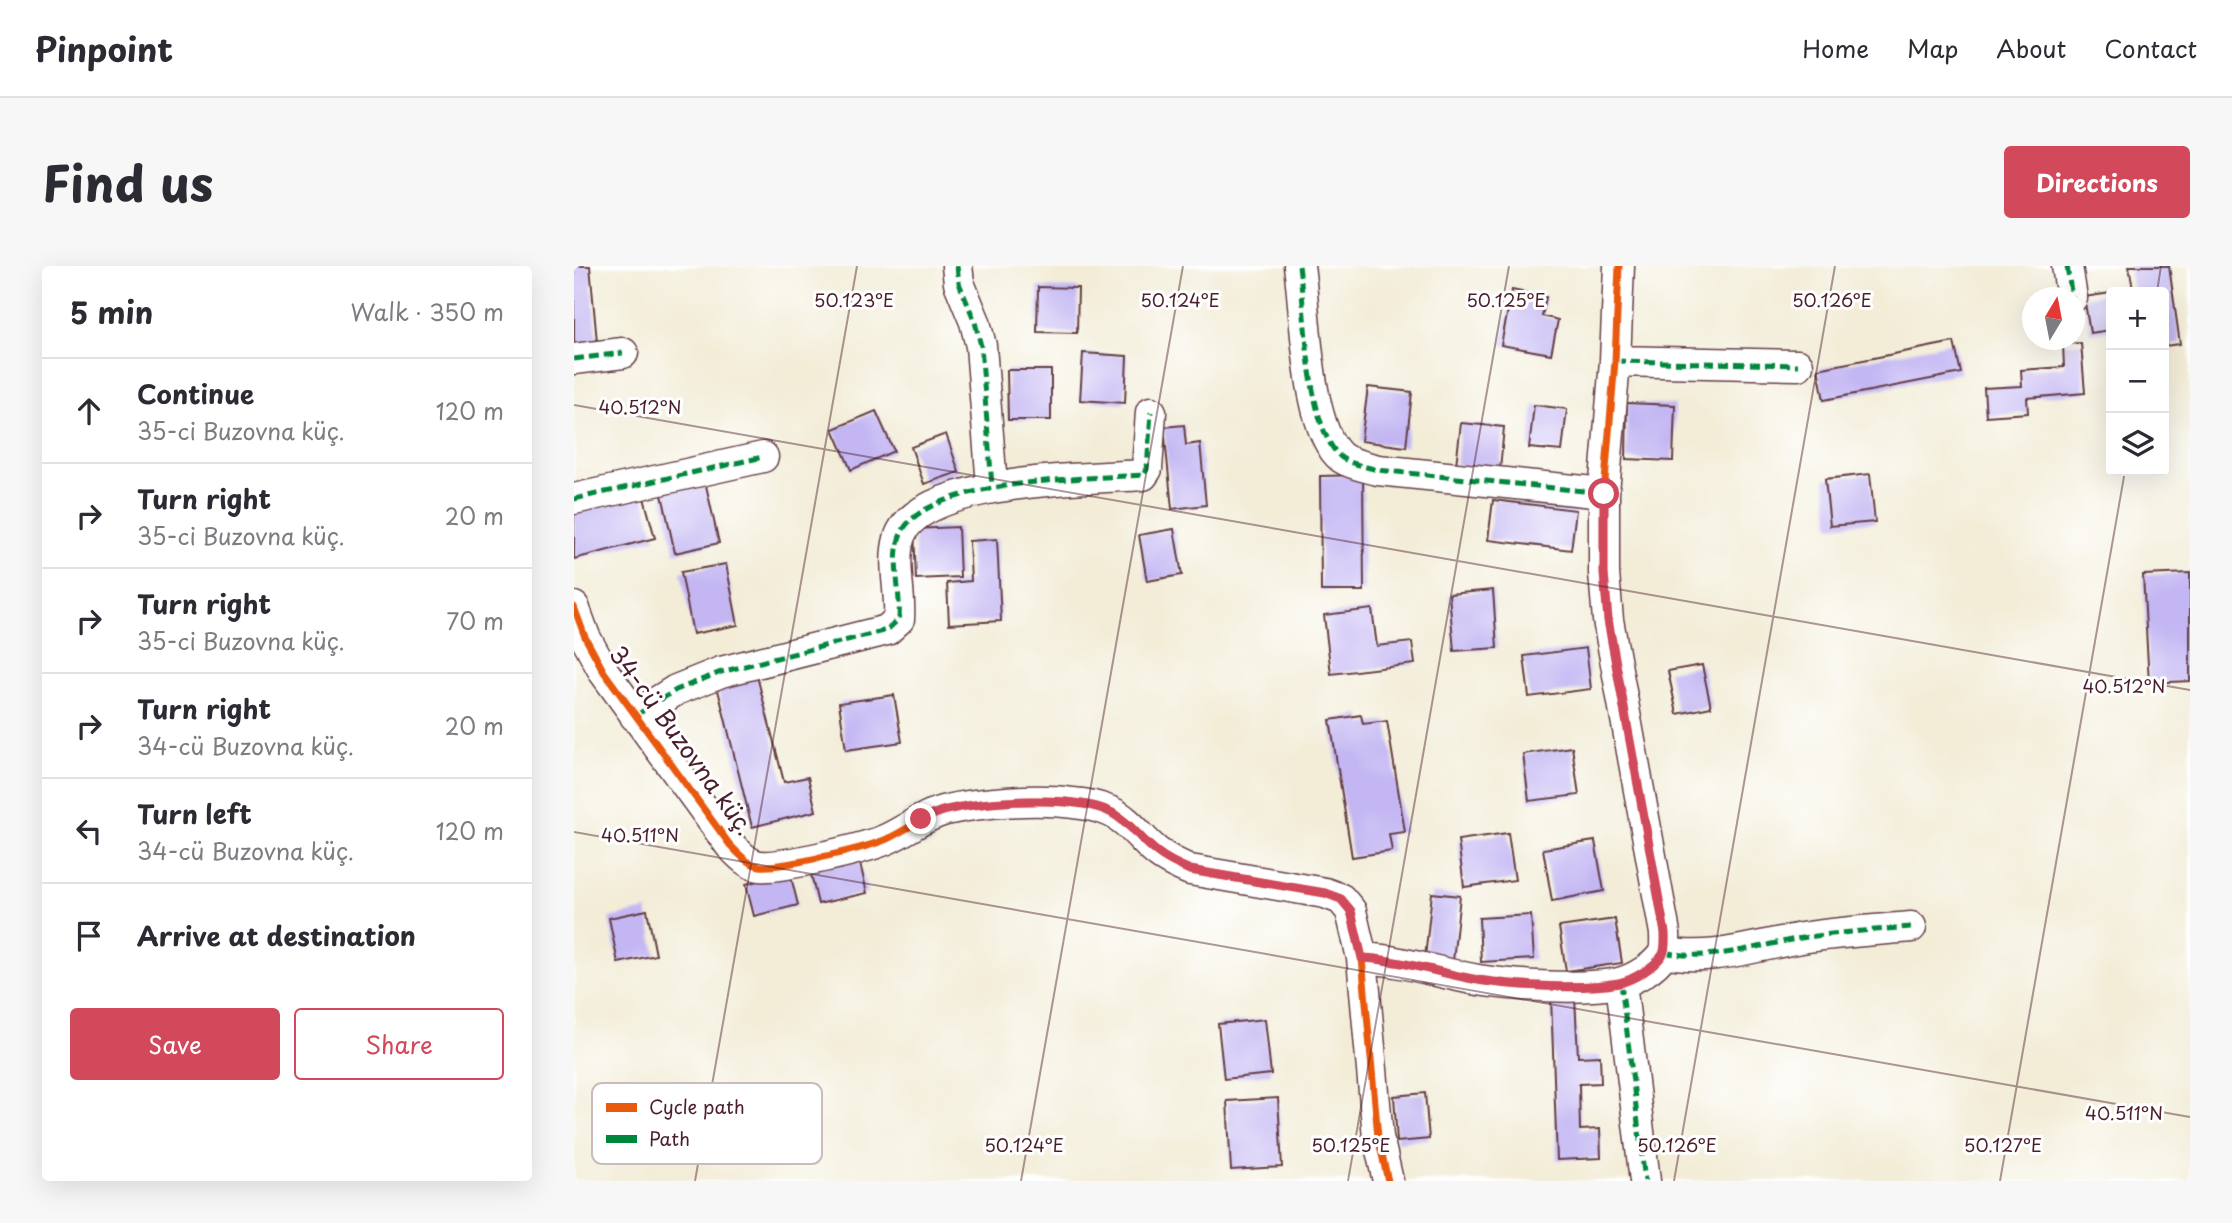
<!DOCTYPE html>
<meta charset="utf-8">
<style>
body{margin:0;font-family:"Playpen Sans",sans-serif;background:#f7f7f7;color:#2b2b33}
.controls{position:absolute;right:21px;top:21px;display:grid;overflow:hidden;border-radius:7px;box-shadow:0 7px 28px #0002}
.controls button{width:63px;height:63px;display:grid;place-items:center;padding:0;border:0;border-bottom:2px solid #e1e1e2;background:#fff;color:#2b2b33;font:35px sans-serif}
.compass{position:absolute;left:1448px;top:21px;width:63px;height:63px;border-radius:50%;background:#fff;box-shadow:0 7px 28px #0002;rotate:10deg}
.stop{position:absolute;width:21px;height:21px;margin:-16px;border:5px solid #d1495b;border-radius:50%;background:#fff}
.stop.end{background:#d1495b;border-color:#fff;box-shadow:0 2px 7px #0008}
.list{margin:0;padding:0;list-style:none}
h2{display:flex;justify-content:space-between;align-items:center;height:91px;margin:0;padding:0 28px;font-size:30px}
h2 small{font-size:23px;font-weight:400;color:#7c7c81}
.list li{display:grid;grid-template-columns:46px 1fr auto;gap:21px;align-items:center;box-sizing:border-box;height:105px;padding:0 28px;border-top:2px solid #e1e1e2}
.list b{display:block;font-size:26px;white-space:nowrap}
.list p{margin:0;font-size:23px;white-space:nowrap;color:#7c7c81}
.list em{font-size:23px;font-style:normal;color:#7c7c81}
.actions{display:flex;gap:14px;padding:21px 28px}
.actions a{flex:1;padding:16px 0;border:2px solid #d1495b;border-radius:7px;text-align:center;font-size:24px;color:#d1495b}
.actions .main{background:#d1495b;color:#fff}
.icon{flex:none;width:38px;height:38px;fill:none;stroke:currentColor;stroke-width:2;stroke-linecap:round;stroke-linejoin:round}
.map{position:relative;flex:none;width:1616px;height:915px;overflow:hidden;border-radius:7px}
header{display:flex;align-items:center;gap:42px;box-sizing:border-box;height:98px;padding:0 35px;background:#fff;border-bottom:2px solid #e1e1e2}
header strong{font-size:33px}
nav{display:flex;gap:38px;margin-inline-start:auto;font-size:24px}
.intro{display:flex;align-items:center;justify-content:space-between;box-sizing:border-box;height:168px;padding:0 42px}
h1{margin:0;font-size:49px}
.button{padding:18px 32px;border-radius:7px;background:#d1495b;color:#fff;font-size:24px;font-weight:700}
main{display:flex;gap:42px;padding:0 42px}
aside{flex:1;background:#fff;border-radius:7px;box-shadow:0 7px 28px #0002}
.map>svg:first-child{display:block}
.building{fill:#c3b6f3}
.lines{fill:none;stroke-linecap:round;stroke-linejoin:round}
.minor-casing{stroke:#633e45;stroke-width:33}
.minor{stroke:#fff;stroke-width:30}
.quiet{stroke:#00873e;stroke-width:5;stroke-dasharray:10 5;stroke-linecap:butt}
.cycleway-casing{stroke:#fff;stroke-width:11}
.cycleway{stroke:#e8590c;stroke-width:7}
.route{stroke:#d1495b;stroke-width:9}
.ticks{fill:none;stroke:#4a1f2b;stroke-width:2;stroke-opacity:0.45}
.labels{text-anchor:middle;stroke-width:6;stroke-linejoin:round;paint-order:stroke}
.street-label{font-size:24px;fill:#4a1f2b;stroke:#fff}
.key{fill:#fff;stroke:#c9bcbf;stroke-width:2}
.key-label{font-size:19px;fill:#4a1f2b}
.ticks-label{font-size:18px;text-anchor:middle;fill:#4a1f2b;stroke:#fff;stroke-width:6;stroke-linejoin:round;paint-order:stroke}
</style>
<header>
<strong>Pinpoint</strong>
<nav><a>Home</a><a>Map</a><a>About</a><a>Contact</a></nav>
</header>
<div class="intro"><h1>Find us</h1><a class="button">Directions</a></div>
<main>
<aside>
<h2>5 min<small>Walk · 350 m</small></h2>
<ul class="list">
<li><svg class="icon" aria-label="ahead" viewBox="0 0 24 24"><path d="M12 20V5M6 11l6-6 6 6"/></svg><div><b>Continue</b><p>35-ci Buzovna küç.</p></div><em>120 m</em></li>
<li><svg class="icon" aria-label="right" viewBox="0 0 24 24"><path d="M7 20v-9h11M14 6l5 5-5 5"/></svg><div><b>Turn right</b><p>35-ci Buzovna küç.</p></div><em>20 m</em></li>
<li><svg class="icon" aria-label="right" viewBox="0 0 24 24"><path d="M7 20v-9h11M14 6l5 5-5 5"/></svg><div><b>Turn right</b><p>35-ci Buzovna küç.</p></div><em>70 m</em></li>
<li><svg class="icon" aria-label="right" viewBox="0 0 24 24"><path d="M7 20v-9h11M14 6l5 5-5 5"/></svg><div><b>Turn right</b><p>34-cü Buzovna küç.</p></div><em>20 m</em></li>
<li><svg class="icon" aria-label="left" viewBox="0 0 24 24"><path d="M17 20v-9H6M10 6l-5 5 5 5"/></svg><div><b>Turn left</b><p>34-cü Buzovna küç.</p></div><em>120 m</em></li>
<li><svg class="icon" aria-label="arrive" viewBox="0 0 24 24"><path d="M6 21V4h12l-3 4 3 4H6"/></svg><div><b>Arrive at destination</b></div></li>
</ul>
<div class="actions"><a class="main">Save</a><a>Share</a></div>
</aside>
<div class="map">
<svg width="1616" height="915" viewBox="0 0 1616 915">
<rect width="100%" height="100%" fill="#fff"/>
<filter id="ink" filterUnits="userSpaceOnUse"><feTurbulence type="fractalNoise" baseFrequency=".0143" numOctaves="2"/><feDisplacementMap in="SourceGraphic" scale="14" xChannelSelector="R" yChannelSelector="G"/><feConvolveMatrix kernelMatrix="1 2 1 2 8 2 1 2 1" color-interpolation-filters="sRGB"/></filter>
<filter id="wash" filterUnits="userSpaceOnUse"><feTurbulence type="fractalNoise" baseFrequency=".00686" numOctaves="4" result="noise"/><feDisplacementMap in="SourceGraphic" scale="28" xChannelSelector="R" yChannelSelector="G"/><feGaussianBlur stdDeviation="1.57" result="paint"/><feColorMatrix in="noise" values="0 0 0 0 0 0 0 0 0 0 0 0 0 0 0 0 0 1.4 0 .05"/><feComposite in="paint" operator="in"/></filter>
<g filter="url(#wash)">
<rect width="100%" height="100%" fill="#f3edd8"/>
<g id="blocks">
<!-- building -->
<path class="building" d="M0 0H16L23 76 0 78Z
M1555 0H1595L1606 78 1590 80V26H1549L1559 23Z
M464 21 504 22 503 67 463 66Z
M938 24 972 31 968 50 984 54 977 88 927 79Z
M1537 27V64L1516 67 1510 31Z
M1380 76 1387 107 1250 134 1244 103Z
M1507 77 1511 127 1453 132 1454 147 1412 150 1410 122 1448 120 1447 104 1490 101 1489 78Z
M509 87 553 90 551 137 506 134Z
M433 104H477V154H434Z
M794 121 838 126 832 181 787 175Z
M1053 137 1101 139 1099 195 1052 193Z
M960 139 993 143 988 185 955 182Z
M302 145 320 185 277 204 259 163Z
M887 157 930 161 926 204 882 199Z
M610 159 612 179 626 177 632 239 598 243 590 161Z
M372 168 385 206 350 218 337 181Z
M1296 208 1301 256 1256 260 1251 213Z
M789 209 790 325H747L746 210Z
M131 215 145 277 101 287 87 224Z
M69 228 81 272 0 293V246Z
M919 234 1002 244 997 284 914 274Z
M384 261 386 311 342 313 340 263Z
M600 263 608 309 573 315 565 269Z
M423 273 427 355 375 358 373 317 397 315 395 275Z
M152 298 164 359 119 368 107 306Z
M1616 307V415L1575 417 1569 309Z
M919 324 923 382 880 385 875 328Z
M798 343 803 380 838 376 841 398 757 408 750 349Z
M1012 382 1017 423 955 431 950 390Z
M1128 399 1137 441 1103 448 1094 405Z
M183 410 210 516 234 511 242 545 178 561 143 420Z
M320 429 328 476 272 484 265 437Z
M787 449 789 458 813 455 831 566 815 568 818 585 778 591 756 454Z
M998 481 1005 529 955 535 949 488Z
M934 567 941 614 890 621 884 574Z
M1021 575 1030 625 978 635 969 583Z
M285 593 293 627 244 638 236 604Z
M216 607 224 639 180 650 172 618Z
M858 627 886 630 879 695 851 692Z
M73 644 82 689 44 697 35 652Z
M957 649 960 693 907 696 905 652Z
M1041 653 1048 697 992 705 985 661Z
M977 731H1001L1004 791 1026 790 1027 817 1005 818 1006 864 1026 863 1027 892 983 894Z
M691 753 697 808 650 813 644 758Z
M851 827 855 873 823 876 820 830Z
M704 832 708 901 657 904 653 835Z"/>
</g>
</g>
<g filter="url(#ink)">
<use href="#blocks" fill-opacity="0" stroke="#633e45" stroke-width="2"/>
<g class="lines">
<!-- minor casing -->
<g class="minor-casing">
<path id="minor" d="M383 0 385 17 401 56 407 80 418 220
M725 0C732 46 732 164 768 192 777 198 793 201 804 204L1030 227
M1493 0 1498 32
M0 93 49 87
M1041 95 1224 99
M0 233 189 191
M0 341 11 371 30 406 156 579C164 587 174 599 186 600 207 602 295 582 315 572 334 563 351 549 372 544 408 536 463 532 499 537 510 538 525 541 535 545 555 553 567 574 583 586 593 594 604 599 616 604L751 627 767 633 777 645 788 692 804 871 814 915
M61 450 102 424 147 406 313 364 325 353C327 327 318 298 325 273 342 212 515 213 569 209L573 203 577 146
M1090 686C1137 697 1187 678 1234 671 1268 666 1303 664 1337 661
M788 692C828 694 864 707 904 714 942 720 1007 724 1045 717 1059 714 1081 701 1089 688 1092 682 1091 673 1091 667L1034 354 1030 307V227L1041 95 1045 0
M1047 717 1071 915"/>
</g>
<!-- minor -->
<use href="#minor" class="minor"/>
<!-- quiet -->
<path class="quiet" d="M383 0 385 17 401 56 407 80 418 220
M725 0C732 46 732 164 768 192 777 198 793 201 804 204L1030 227
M1493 0 1498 32
M1500 45 1502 53
M0 93 49 87
M1041 95 1224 99
M0 233 189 191
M61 450 102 424 147 406 313 364 325 353C327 327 318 298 325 273 342 212 515 213 569 209L573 203 577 146
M1090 686C1137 697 1187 678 1234 671 1268 666 1303 664 1337 661
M1047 717 1071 915"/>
<!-- cycleway casing -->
<g class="cycleway-casing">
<path id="cycleway" d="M0 341 11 371 30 406 156 579C164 587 174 599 186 600 207 602 295 582 315 572 334 563 351 549 372 544 408 536 463 532 499 537 510 538 525 541 535 545 555 553 567 574 583 586 593 594 604 599 616 604L751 627 767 633 777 645 788 692 804 871 814 915
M788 692C828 694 864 707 904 714 942 720 1007 724 1045 717 1059 714 1081 701 1089 688 1092 682 1091 673 1091 667L1034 354 1030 307V227L1041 95 1045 0"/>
</g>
<!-- cycleway -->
<use href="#cycleway" class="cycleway"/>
</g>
</g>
<g class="lines" filter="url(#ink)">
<!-- route -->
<path class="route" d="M347 553C356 550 364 546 373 544 411 535 504 528 538 547 556 557 567 574 583 586 593 594 604 599 616 604L751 627 767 633 777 645 788 692C828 694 864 707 904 714 942 720 1007 724 1045 717 1059 714 1081 701 1089 688 1092 682 1091 673 1091 667L1034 354 1030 307V228"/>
</g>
<!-- ticks -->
<path class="ticks" d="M1583 26 1587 0M0 139 1616 424M0 566 1616 851M121 915 283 0M447 915 609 0M774 915 935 0M1100 915 1261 0M1426 915 1551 205"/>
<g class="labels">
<!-- street labels -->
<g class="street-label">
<text transform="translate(107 475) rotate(54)" y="8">34-cü Buzovna küç.</text>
</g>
</g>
<!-- legend -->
<rect x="18" y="817" width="230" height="81" rx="10" class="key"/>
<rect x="32" y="837" width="31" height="9" fill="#e8590c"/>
<rect x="32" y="869" width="31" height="8" fill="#00873e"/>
<g class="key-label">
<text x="75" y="848">Cycle path</text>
<text x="75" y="880">Path</text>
</g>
<g class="ticks-label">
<text x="280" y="41">50.123°E</text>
<text x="606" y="41">50.124°E</text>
<text x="932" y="41">50.125°E</text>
<text x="1258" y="41">50.126°E</text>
<text x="66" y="148">40.512°N</text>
<text x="1550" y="427">40.512°N</text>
<text x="66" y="576">40.511°N</text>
<text x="1550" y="854">40.511°N</text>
<text x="450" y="886">50.124°E</text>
<text x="777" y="886">50.125°E</text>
<text x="1103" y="886">50.126°E</text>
<text x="1429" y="886">50.127°E</text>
</g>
</svg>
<div class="controls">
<button>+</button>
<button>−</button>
<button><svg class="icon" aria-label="layers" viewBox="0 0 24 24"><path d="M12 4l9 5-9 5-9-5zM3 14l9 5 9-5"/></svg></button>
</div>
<svg class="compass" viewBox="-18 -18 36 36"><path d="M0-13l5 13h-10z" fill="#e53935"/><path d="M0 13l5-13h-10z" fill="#7c7c81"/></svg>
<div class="stop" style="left:1030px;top:228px"></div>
<div class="stop end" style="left:347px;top:553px"></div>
</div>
</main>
